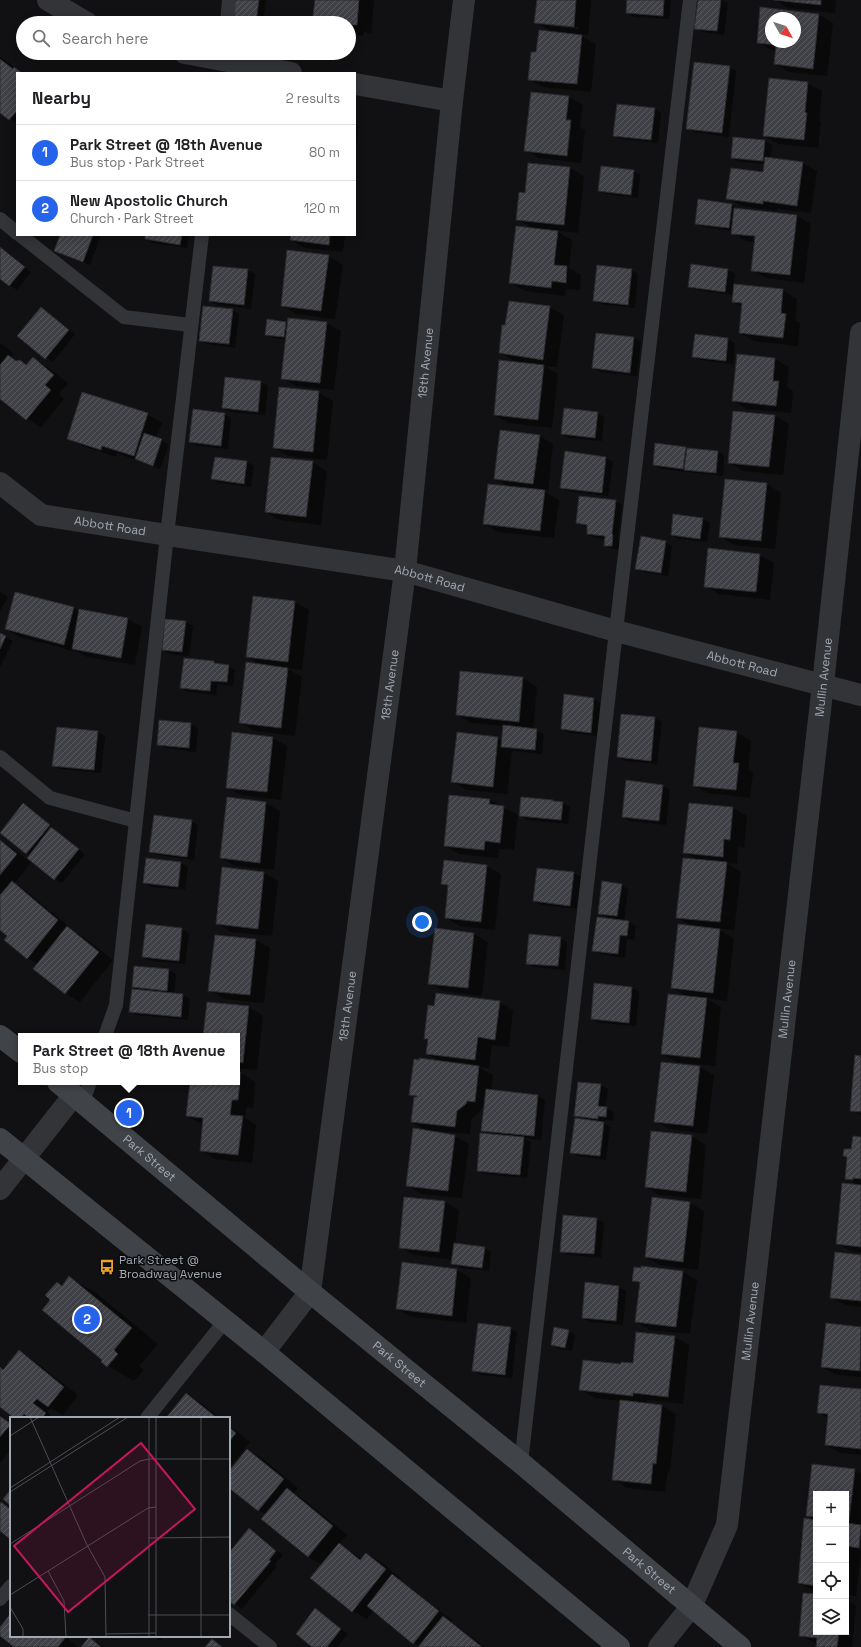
<!DOCTYPE html>
<meta charset="utf-8">
<style>
body{margin:0;font-family:"Space Grotesk",sans-serif;background:#f2f2f2;color:#202124}
.controls{position:absolute;right:12px;bottom:12px;display:grid;overflow:hidden;border-radius:0px;box-shadow:0 2px 10px #0003}
.controls button{width:36px;height:36px;display:grid;place-items:center;padding:0;border:0;border-bottom:1px solid #e0e0e0;background:#fff;color:#202124;font:20px sans-serif}
.compass{position:absolute;left:765px;top:12px;width:36px;height:36px;border-radius:50%;background:#fff;box-shadow:0 2px 10px #0003;rotate:129deg}
.you{position:absolute;left:422px;top:922px;width:14px;height:14px;margin:-10px;border:3px solid #fff;border-radius:50%;background:#1a73e8;box-shadow:0 0 0 6px #1a73e833}
.badge{display:grid;place-items:center;width:26px;height:26px;border-radius:50%;background:#2563eb;color:#fff;font-size:13px;font-weight:700}
.pin{position:absolute;translate:-50% -50%;border:2px solid #fff;box-shadow:0 1px 4px #0006}
.popup{position:absolute;left:18px;top:1033px;width:222px;height:52px;box-sizing:border-box;display:grid;place-content:center;border-radius:0px;background:#fff;filter:drop-shadow(0 1px 3px #0005);font-size:13px;white-space:nowrap;color:#757577}
.popup b{font-size:15px;color:#202124}
.popup::after{content:'';position:absolute;left:50%;top:100%;margin-left:-8px;border:8px solid transparent;border-top-color:#fff}
.list{margin:0;padding:0;list-style:none}
h2{display:flex;justify-content:space-between;align-items:center;height:52px;margin:0;padding:0 16px;font-size:17px}
h2 small{font-size:13px;font-weight:400;color:#757577}
.list li{display:grid;grid-template-columns:26px 1fr auto;gap:12px;align-items:center;box-sizing:border-box;height:56px;padding:0 16px;border-top:1px solid #e0e0e0}
.list b{display:block;font-size:15px;white-space:nowrap}
.list p{margin:0;font-size:13px;white-space:nowrap;color:#757577}
.list em{font-size:13px;font-style:normal;color:#757577}
.icon{flex:none;width:22px;height:22px;fill:none;stroke:currentColor;stroke-width:2;stroke-linecap:round;stroke-linejoin:round}
.map{position:relative;flex:none;width:861px;height:1647px;overflow:hidden}
.search{position:absolute;background:#fff;box-shadow:0 2px 10px #0003;left:16px;top:16px;width:340px;height:44px;display:flex;align-items:center;gap:10px;box-sizing:border-box;padding:0 14px;border-radius:22px;color:#757577;font-size:15px}
.panel{position:absolute;background:#fff;box-shadow:0 2px 10px #0003;left:16px;top:72px;width:340px;height:164px;border-radius:0px}
.map>svg:first-child{display:block}
.shadow{fill:#0007;fill-rule:evenodd}
.building{fill:url(#building-hatch);stroke:#2b2b2f;fill-rule:evenodd}
.lines{fill:none;stroke-linecap:round;stroke-linejoin:round}
.lane{stroke:#323438;stroke-width:14}
.street{stroke:#323438;stroke-width:22}
.secondary{stroke:#404348;stroke-width:22}
.labels{text-anchor:middle;stroke-width:3;stroke-linejoin:round;paint-order:stroke}
.street-label{font-size:12px;fill:#a3a9b3;stroke:#0c0c0e}
.poi-label{font-size:12px;fill:#a3a9b3;stroke:#0c0c0e;text-anchor:start}
.inset-road{fill:none;stroke:#4b4e53;stroke-width:1}
.view{fill:#c2185b;fill-opacity:0.15;stroke:#c2185b;stroke-width:2}
.inset-edge{fill:none;stroke:#a3a9b3;stroke-width:2}
</style>
<div class="map">
<svg width="861" height="1647" viewBox="0 0 861 1647">
<defs>
<pattern id="building-hatch" width="6" height="6" patternUnits="userSpaceOnUse"><rect width="6" height="6" fill="#404146"/><path d="M-1 1l2-2M0 6l6-6M5 7l2-2" fill="none" stroke="#585a5e"/></pattern>
</defs>
<rect width="100%" height="100%" fill="#111113"/>
<!-- shadow -->
<path class="shadow" d="M236 0H266L263 23H234Z
M315 0H374L371 33 364 32 363 36 349 34V23H313Z
M538 0H591L588 35 578 34 596 44 591 92 543 87 529 79 537 53 553 33 536 22ZM549 24 579 27V29L549 26Z
M628 0H671L669 19 634 17 627 13Z
M699 0H722L728 3 724 35 703 32 696 28Z
M775 0H836L835 13 789 8Z
M761 8 819 15 833 23 827 76 789 72 775 64 776 51 772 50 758 42ZM771 18H795V42H771Z
M0 57 23 73H17V123L0 111Z
M729 67 736 71 729 137 694 132 687 128Z
M807 83 822 91 819 121 821 122 818 148 778 144 764 136Z
M568 97 583 105 580 127 585 130 581 163 539 158 525 150Z
M654 109 661 113 658 143 621 139 614 135Z
M355 125 358 127 355 152Z
M765 141 772 145 770 159 802 163 817 171 811 213 777 209V211L742 206 727 198 764 173 765 164 739 162 732 158Z
M570 168 584 176 578 233 554 230 572 240 569 268 581 275 580 290 566 289 565 296 525 291 510 283 534 229 518 220 526 194Z
M634 171 640 175 638 198 606 194 599 190Z
M732 205 739 210 797 216 811 224 804 283 766 278 752 270 755 242 746 241 732 233V231L703 227 696 223Z
M61 235H101L90 265 56 251Z
M146 235H189L187 248 153 243 146 239Z
M292 235H345L343 252 305 248 291 240Z
M0 248 31 272 17 290 0 278Z
M328 256 343 265 335 319 296 314 282 305Z
M248 270 255 274 251 309 217 305 210 301Z
M632 270 638 274 635 308 601 304 594 300Z
M728 270 735 274 733 285 783 290 797 299 795 320 800 323 798 346 754 341 740 333 743 307 733 302 734 295 696 290 689 286Z
M549 307 564 315 557 367 544 366 558 374 552 428 509 423 495 415 518 363 501 353 506 326Z
M41 308 75 334 53 362 19 336Z
M232 310 239 314 235 348 207 344 200 340Z
M267 321 288 324 326 323 341 331 334 390 296 386 282 378 286 340 273 338 266 334Z
M597 334 634 338 641 342 637 376 600 372 593 368Z
M696 335 728 339 735 343 733 364 700 360 693 356Z
M0 343 14 354 11 357 27 366 33 358 47 367 68 383 59 394 64 399 41 427 27 419 0 397Z
M737 355 775 359 789 367 787 387 793 391 791 413 747 409 733 401Z
M226 378 261 382 268 386 265 415 230 412 223 408Z
M318 392 333 401 327 460 289 456 274 448Z
M597 413 604 417 602 441 569 438 562 434Z
M147 414 162 423 156 438 169 444 160 469 117 453 116 457 83 446 68 438Z
M224 414 231 418 228 449 197 446 190 442Z
M775 416 789 424 783 475 743 471 729 462Z
M539 436 553 444 548 491H543L559 500 554 538 498 532 484 524 511 488 495 478Z
M685 448 718 451 724 456 723 476 661 469 654 465Z
M606 458 613 462 608 496 568 491 561 487Z
M247 462 254 466 251 487 219 483 212 479Z
M312 462 327 471 321 525 280 520 266 512Z
M726 480 767 484 781 493 775 549 734 545 720 536Z
M615 501 622 505 618 539 620 540 619 550 612 549 605 545 606 539 595 538 588 534V527L577 523Z
M703 519 710 523 707 542 679 539 672 535Z
M666 542 672 546 668 576 644 572 637 568Z
M760 555 774 563 770 600 719 594 705 586Z
M0 592 8 597 0 611Z
M16 593 74 608 80 612 128 619 142 627 135 665 87 657 78 652 20 637 6 629Z
M254 597 295 602 309 610 302 670 286 668 302 677 295 736 255 731 240 723 262 665 247 657Z
M186 622 193 626 189 656 170 654 163 650Z
M0 634 13 641 0 667Z
M184 659 214 662 218 665 228 666 235 670 233 686 217 684 216 695 188 692 181 688Z
M461 672 523 678 537 687 533 730 544 734 542 754 512 751 507 794 466 790 452 781 498 738 502 741 504 726 471 723 457 715Z
M565 695 594 699 601 703 598 736 569 733 562 729Z
M622 715 655 718 662 722 657 764 625 761 618 757Z
M160 721 191 724 198 728 196 752 165 748 158 744Z
M98 732 105 736 101 773 60 769 53 765Z
M736 732 751 741 748 770 753 773 750 798 708 793 694 785Z
M233 733 273 738 287 746 281 800 241 795 227 787Z
M663 786 670 790 666 825 630 821 623 817Z
M228 799 266 803 280 811 274 870 235 866 221 858Z
M490 800 518 815 514 850 499 849 498 858 459 854 445 846Z
M555 802 563 803 570 807 568 824 527 820 520 816Z
M23 805 30 809 56 830 55 831 85 854 62 883 55 879 26 853Z
M733 808 747 816 744 848 738 847 737 864 726 863 741 872 734 930 716 928 734 938 727 1001 705 998 721 1007 715 1066 677 1062 662 1054 688 997 672 988 694 927 677 917 698 860 684 852Z
M191 821 198 825 194 860 157 855 150 851Z
M0 840 11 847 31 863 14 884 26 891 72 929 71 930 82 936 113 960 80 1002 66 994 35 969 38 964 27 958 8 935 0 929Z
M181 863 188 867 185 890 151 887 144 883Z
M487 866 501 874 495 930 460 926 446 918 449 887 442 883Z
M264 873 278 881 272 936 231 932 217 923Z
M574 873 581 877 577 909 541 905 534 901Z
M621 885 628 889 624 921 629 922 636 926 634 940 627 939 625 958 600 954 593 950 610 919 599 913Z
M147 925 182 929 189 933 185 964 150 961 143 957Z
M474 934 488 942 482 996 444 991 429 983Z
M560 938 567 942 565 970 534 967 527 963Z
M256 940 270 948 264 1003 224 999 210 990Z
M135 967 169 970 176 974 174 994 183 995 190 999 188 1020 137 1015 130 1011 139 991 133 987Z
M595 984 632 988 639 992 636 1026 599 1023 592 1019Z
M499 1002 513 1010 509 1047 492 1045 489 1068 478 1067 493 1075 491 1091 538 1096 545 1100 541 1140 523 1138 531 1142 527 1178 485 1174 478 1170 491 1135 483 1130 485 1109 481 1108 480 1112 471 1119 470 1134 434 1131 433 1132 454 1136 469 1144 462 1198 421 1194 407 1185 429 1132 412 1122 415 1097 410 1094 441 1062 427 1054 428 1041 425 1039 435 1007Z
M248 1007 263 1015 257 1070 237 1068V1036H205Z
M861 1057V1116L851 1110Z
M700 1067 714 1075 707 1134 670 1129 655 1121Z
M237 1073H241L255 1082 253 1108 246 1107 245 1118 256 1125 252 1163 215 1159 201 1150 203 1124 187 1116 191 1082H237Z
M579 1083 601 1085 608 1089 605 1108 614 1112 613 1121 605 1120 604 1123 610 1127 606 1160 578 1156 571 1152 584 1120 575 1115Z
M652 1132 692 1136 706 1145 701 1199 660 1195 646 1187Z
M861 1138V1253L851 1251 837 1243 858 1185 846 1179 848 1158 844 1156 852 1150Z
M405 1198 445 1202 459 1210 455 1245 484 1248 491 1252 489 1271 460 1268 453 1263V1260L414 1255 400 1247Z
M690 1203 704 1211 698 1270 660 1265 646 1257Z
M597 1219 604 1223 601 1258 568 1255 562 1251Z
M861 1256V1307L845 1305 831 1297Z
M457 1270 471 1278 466 1323 412 1317 397 1309Z
M683 1272 697 1280 690 1334 650 1330 636 1322 641 1284 633 1280Z
M70 1278 96 1293 158 1344 139 1366 144 1370 134 1381 108 1366 104 1360 62 1287Z
M586 1283 619 1287 626 1291 623 1325 590 1322 583 1318Z
M827 1324 861 1328V1377L837 1375 822 1367Z
M510 1328 517 1332 512 1378 480 1375 474 1371Z
M568 1331 575 1335 572 1351 559 1349 552 1345Z
M675 1337 689 1345 683 1404 647 1400V1404L662 1406 676 1414 670 1471H668L665 1492 627 1488 613 1479 621 1401 595 1398 580 1389 621 1365 634 1364Z
M19 1351 33 1360 78 1395 63 1415 51 1408 47 1412 54 1418H16L0 1405V1368L4 1370Z
M861 1390V1455L840 1453 826 1445 829 1419 818 1412Z
M187 1394 201 1403 220 1418H167Z
M0 1414 11 1423V1449L0 1463Z
M229 1425 250 1442 229 1468Z
M247 1450 262 1458 298 1488 294 1493 301 1497 347 1535 339 1544 362 1559 366 1554 381 1562 400 1578 399 1579 452 1620 451 1622 485 1647H420L374 1610 367 1619 353 1611 323 1565 308 1557 262 1519 266 1515 229 1487V1472Z
M812 1465 855 1470 861 1474V1554L856 1596 846 1595V1494H816V1520L807 1515Z
M816 1521V1591L799 1583Z
M249 1530 283 1555 275 1564 277 1566 242 1609 229 1600V1554Z
M816 1595V1632H846V1600L856 1606 852 1647H818L817 1644 800 1635Z
M316 1610 348 1634 337 1647H314Z
M11 1615V1636H65L78 1647H16L0 1634V1629Z
M153 1636H164L160 1641Z
M89 1638 104 1647H82Z"/>
<!-- building -->
<path class="building" d="M235 0H259L256 23H233Z
M315 0H359L357 25H350L349 29V23H312Z
M537 0H576L574 27 534 23Z
M627 0H664L663 16 626 13Z
M698 0H721L717 31 694 29Z
M774 0H821V5Z
M760 7 819 14 813 69 774 64 776 45 757 43ZM771 18H795V42H771Z
M539 30 582 35 577 84 528 80 531 52H536Z
M0 59 13 69 14 67 22 73H17V111L9 120 0 113Z
M694 62 730 66 722 133 686 129Z
M769 78 808 82 805 112 807 113 804 140 763 136Z
M531 92 569 96 566 120H571L567 156 524 151Z
M617 104 655 108 651 140 613 136Z
M733 137 765 140 763 161 731 158Z
M765 157 803 162 797 206 763 201V204L726 199 731 168 763 172Z
M528 163 570 167 564 225 516 220 519 192 525 193Z
M601 166 634 170 631 195 598 191Z
M698 199 732 204 729 228 695 224Z
M734 208 797 215 790 275 751 271 755 236 731 234Z
M516 226 558 231 554 265 567 266 566 283 552 281 551 288 509 283Z
M60 235H93L83 262 54 251Z
M145 235H182L180 245 145 239Z
M291 235H330L329 245 290 240Z
M0 247 25 267 9 286 0 279Z
M287 250 329 255 321 311 281 306Z
M691 264 728 269 725 292 688 287Z
M597 265 632 269 628 305 593 301Z
M213 266 248 269 244 305 209 301Z
M734 284 783 289 781 313 786 314 783 338 739 333 742 303 732 302Z
M509 301 550 306 543 360 499 353 502 325H505Z
M203 306 233 309 229 344 199 341Z
M41 307 69 330 45 359 17 336Z
M288 318 327 322 320 383 281 379Z
M267 319 286 322 284 337 265 335Z
M596 333 634 337 630 373 592 368Z
M695 334 728 338 726 361 692 357Z
M737 354 775 358 773 381H779L776 406 732 401Z
M8 355 16 361 20 360 26 365 33 357 54 375 45 385 51 390 26 420 0 399V365Z
M499 360 544 365 538 420 494 415Z
M225 377 261 381 258 412 222 408Z
M279 387 319 391 313 452 273 448Z
M82 392 148 413 134 456 102 446 101 450 67 439Z
M564 408 598 412 595 438 561 434Z
M193 409 225 413 221 446 189 442Z
M733 411 775 415 769 467 728 463Z
M500 430 540 435 533 484 494 479Z
M144 433 162 439 153 466 135 459Z
M655 443 686 447 683 469 653 465Z
M687 448 718 451 716 473 684 470Z
M565 451 606 457 602 493 560 488Z
M215 457 247 461 244 484 211 479Z
M271 457 313 461 306 517 265 512Z
M725 479 767 483 761 541 719 537Z
M488 484 545 490 540 531 483 524Z
M579 496 616 500 612 534 613 535 612 546H604L605 536 587 534V525L576 523Z
M673 514 703 518 700 539 671 535Z
M641 536 666 541 661 573 635 569Z
M708 548 760 554 756 592 704 587Z
M15 592 74 607 64 645 5 629Z
M253 596 295 601 288 662 246 657Z
M79 609 128 618 121 658 72 649Z
M165 619 186 621 182 652 162 650Z
M0 633 6 636 0 649Z
M184 658 214 661V663L229 665 227 682 211 681 210 691 180 688Z
M246 662 288 668 281 728 239 723Z
M460 671 523 677 519 722 456 715Z
M564 694 594 698 591 733 561 729Z
M621 714 655 717 651 761 617 757Z
M159 720 191 723 189 748 157 745Z
M503 725 537 729 535 750 501 747Z
M57 727 98 731 94 770 52 766Z
M699 727 737 731 733 763H739L736 790 693 786Z
M232 732 273 737 267 792 226 788Z
M457 732 498 737 493 787 451 782Z
M626 780 663 785 659 821 622 817Z
M449 795 490 799 489 804 504 806 500 843 485 841 484 850 444 846Z
M227 797 266 802 260 863 220 858Z
M521 797 553 800V801L563 802 561 820 519 816Z
M23 803 50 825 26 854 0 833Z
M689 803 733 807 730 840 724 839 723 857 683 853Z
M154 815 192 820 187 857 149 852Z
M51 827 79 849 54 880 27 858Z
M0 840 17 854 0 875Z
M146 858 181 862 178 887 143 883Z
M683 858 727 862 720 922 676 918Z
M444 860 487 865 481 922 445 918 448 885 441 884Z
M222 867 264 872 258 929 216 924Z
M537 868 574 872 570 906 533 901Z
M12 881 58 920 27 959 4 940 7 936 0 930V895Z
M602 881 622 884 617 916 598 914Z
M597 917 629 921 627 936 620 935 618 954 592 951Z
M146 924 182 928 179 961 142 957Z
M678 924 720 929 713 993 671 988Z
M67 926 99 952 65 994 33 969Z
M435 928 474 933 468 988 428 984Z
M529 934 561 937 558 966 526 964Z
M215 935 256 939 250 995 208 991Z
M134 966 169 969 167 991 132 987Z
M594 983 632 987 629 1023 591 1019Z
M132 989 183 994 181 1017 129 1012Z
M436 993 500 1001 495 1040 478 1037 475 1060 426 1054 428 1039H424L428 1005 434 1006Z
M668 994 707 998 700 1058 661 1054Z
M207 1002 249 1006 243 1063 237 1062V1036H203Z
M855 1055 861 1056V1112L850 1111Z
M419 1058 479 1066 475 1102 467 1101 466 1104 457 1111 455 1127 411 1122 414 1097H417V1096L409 1095 414 1059 419 1060Z
M661 1062 700 1066 693 1126 654 1122Z
M237 1072H241L238 1100H232L230 1115 243 1116 238 1155 200 1151 203 1118 186 1116 190 1082H237Z
M578 1082 601 1084 598 1106 607 1107 606 1117 598 1116V1119L574 1116Z
M486 1089 538 1095 534 1136 481 1131Z
M575 1118 604 1122 600 1156 570 1153Z
M413 1128 455 1135 448 1191 406 1186Z
M651 1131 692 1135 686 1192 645 1187Z
M480 1133 524 1137 520 1175 477 1171Z
M853 1136 861 1137V1179L853 1178V1180L845 1179 847 1157 843 1156 844 1149H851Z
M842 1183 861 1185V1247L836 1244Z
M404 1197 445 1201 439 1252 399 1248Z
M652 1197 690 1202 683 1262 645 1257Z
M563 1215 597 1218 594 1254 560 1252Z
M454 1243 485 1247 482 1268 451 1264Z
M835 1252 861 1255V1301L830 1298Z
M402 1262 457 1269 452 1316 396 1309Z
M641 1266 683 1271 676 1327 635 1322 640 1282 632 1281 634 1267 641 1268Z
M69 1276 132 1328 114 1350 118 1354 107 1367 101 1362 102 1360 42 1310 50 1300 45 1295 57 1282 62 1286Z
M585 1282 619 1286 616 1321 582 1318Z
M478 1323 511 1327 505 1375 472 1371Z
M826 1323 861 1327 860 1371 821 1367Z
M554 1327 569 1330 565 1348 551 1345Z
M636 1332 675 1336 668 1397 633 1393V1396L579 1390 583 1360 621 1364V1362L633 1363Z
M19 1350 64 1387 48 1407 37 1399 33 1403 46 1413 42 1418H29L24 1414 21 1418H14L0 1407V1367L3 1370Z
M820 1385 861 1389V1449L825 1445 828 1414 817 1413Z
M186 1393 217 1418H166Z
M620 1400 662 1405 656 1464 653 1463 651 1484 612 1480Z
M0 1416 11 1424 0 1437Z
M229 1427 236 1433 229 1442Z
M247 1449 284 1479 258 1511 229 1488V1471Z
M812 1464 855 1469 849 1521 846 1520V1494H816V1517L806 1516Z
M287 1488 333 1526 308 1557 261 1519Z
M11 1489V1506L3 1499Z
M1 1502 11 1510V1540L0 1531V1504Z
M804 1518 816 1520V1586L798 1583Z
M846 1523 861 1525 859 1548 846 1546V1550Z
M249 1528 276 1551 269 1560 271 1561 234 1605 229 1601V1553Z
M339 1543 360 1560 366 1553 386 1569 352 1612 310 1578Z
M392 1574 439 1611 413 1644 367 1606Z
M803 1593 816 1594V1632H839L837 1647H816L817 1638 799 1636Z
M315 1608 341 1629 327 1647H312L296 1634Z
M11 1613V1636H63L65 1638 58 1647H14L0 1636V1627Z
M443 1616 482 1647H418Z
M89 1637 101 1647H81Z
M212 1639 222 1647H205Z"/>
<g class="lines">
<!-- lane -->
<path class="lane" d="M227 23 229 0
M0 219 17 233
M20 235 124 317 190 325
M0 757 50 798 136 821
M105 1036 116 1005 167 535 202 235
M83 1102 90 1082
M147 1418 225 1321
M521 1463 616 631 690 0
M0 1599 11 1586
M229 1614 270 1647"/>
<!-- street -->
<g class="street">
<path d="M48 0 87 23"/>
<path d="M185 53 291 73"/>
<path d="M355 84 452 101"/>
<path id="s1" d="M0 483 41 515 167 535 405 571 616 631 861 695"/>
<path d="M0 1189 74 1095"/>
<path id="s2" d="M264 1352 310 1292 405 571 452 101 464 0"/>
<path id="s3" d="M659 1647 691 1607 727 1525 823 684 861 333"/>
</g>
<!-- secondary -->
<g class="secondary">
<path d="M0 1036 21 1052"/>
<path id="s4" d="M58 1082 310 1292 521 1463 740 1647"/>
<path d="M0 1139 264 1352 619 1647"/>
</g>
</g>
<!-- icons -->
<defs>
<g id="bus-bare" transform="scale(1.2)"><path d="M-5-6H5V4H4V6H2V4H-2V6H-4V4H-5ZM-3.5-4V0h7V-4ZM-3.5 1.2v1.5H-2V1.2ZM2 1.2v1.5H3.5V1.2Z" fill="#eea02e" stroke="#0c0c0e" stroke-width="2.5" paint-order="stroke"/></g>
</defs>
<g fill-rule="evenodd">
<use href="#bus-bare" x="107" y="1267"/>
</g>
<g class="labels">
<!-- street labels -->
<g class="street-label">
<text dy="4" stroke="none"><textPath href="#s2" startOffset="1012">18th Avenue</textPath></text>
<text dy="4" stroke="none"><textPath href="#s1" startOffset="122">Abbott Road</textPath></text>
<text dy="4" stroke="none"><textPath href="#s1" startOffset="446">Abbott Road</textPath></text>
<text dy="4" stroke="none"><textPath href="#s1" startOffset="770">Abbott Road</textPath></text>
<text dy="4" stroke="none"><textPath href="#s3" startOffset="994">Mullin Avenue</textPath></text>
<text dy="4" stroke="none"><textPath href="#s2" startOffset="688">18th Avenue</textPath></text>
<text dy="4" stroke="none"><textPath href="#s3" startOffset="670">Mullin Avenue</textPath></text>
<text dy="4" stroke="none"><textPath href="#s2" startOffset="364">18th Avenue</textPath></text>
<text dy="4" stroke="none"><textPath href="#s4" startOffset="119">Park Street</textPath></text>
<text dy="4" stroke="none"><textPath href="#s3" startOffset="346">Mullin Avenue</textPath></text>
<text dy="4" stroke="none"><textPath href="#s4" startOffset="443">Park Street</textPath></text>
<text dy="4" stroke="none"><textPath href="#s4" startOffset="767">Park Street</textPath></text>
</g>
<!-- poi labels -->
<g class="poi-label">
<text x="119" y="1264">Park Street @<tspan x="119" dy="14">Broadway Avenue</tspan></text>
</g>
</g>
<!-- overview -->
<g transform="translate(10 1417)">
<rect width="220" height="220" fill="#111113"/>
<path class="inset-road" d="M20 0 77 128 95 160 96 220M0 19 29 0M0 71 110 0M0 75 118 0M138 121 220 120M0 127 130 44 139 42H220M38 154 54 184 56 220M0 178 138 91 146 90M0 190 13 212V220M138 198H220M96 217 146 216M139 220V0M146 220V0M191 220V0"/>
<path class="view" d="M131 26 185 92 58 195 4 129Z"/>
<rect width="220" height="220" class="inset-edge"/>
</g>
</svg>
<div class="controls">
<button>+</button>
<button>−</button>
<button><svg class="icon" aria-label="locate" viewBox="0 0 24 24"><circle cx="12" cy="12" r="6"/><path d="M12 2v4M12 18v4M2 12h4M18 12h4"/></svg></button>
<button><svg class="icon" aria-label="layers" viewBox="0 0 24 24"><path d="M12 4l9 5-9 5-9-5zM3 14l9 5 9-5"/></svg></button>
</div>
<svg class="compass" viewBox="-18 -18 36 36"><path d="M0-13l5 13h-10z" fill="#e53935"/><path d="M0 13l5-13h-10z" fill="#757577"/></svg>
<div class="you"></div>
<div class="pin badge" style="left:129px;top:1113px">1</div>
<div class="popup"><b>Park Street @ 18th Avenue</b>Bus stop</div>
<div class="pin badge" style="left:87px;top:1319px">2</div>
<div class="search"><svg class="icon" aria-label="search" viewBox="0 0 24 24"><circle cx="10" cy="10" r="6"/><path d="M15 15l6 6"/></svg>Search here</div>
<section class="panel">
<h2>Nearby<small>2 results</small></h2>
<ul class="list">
<li><span class="badge">1</span><div><b>Park Street @ 18th Avenue</b><p>Bus stop · Park Street</p></div><em>80 m</em></li>
<li><span class="badge">2</span><div><b>New Apostolic Church</b><p>Church · Park Street</p></div><em>120 m</em></li>
</ul>
</section>
</div>
